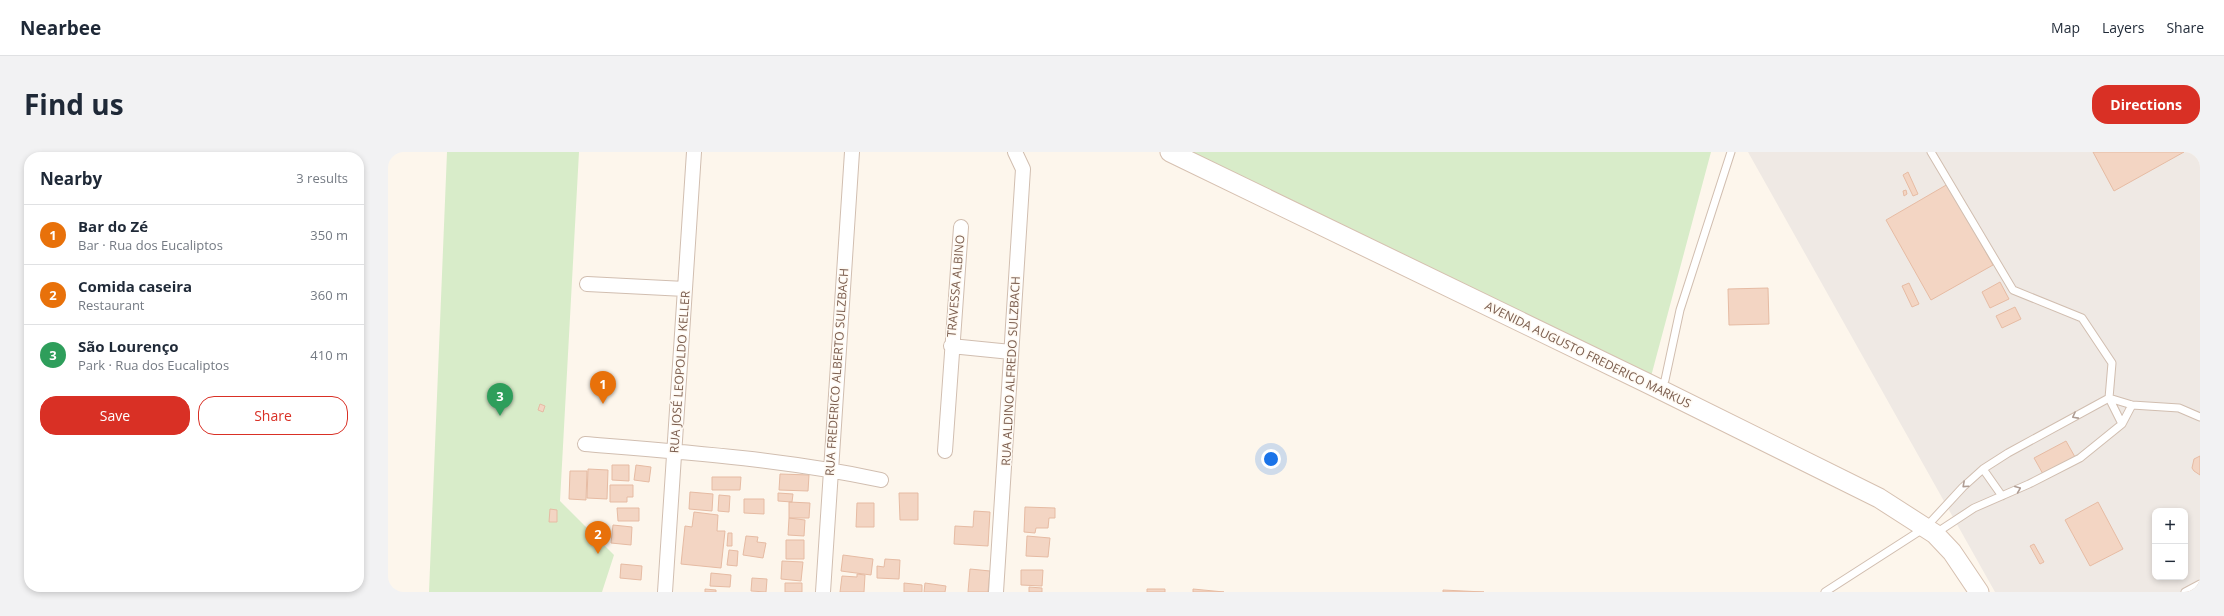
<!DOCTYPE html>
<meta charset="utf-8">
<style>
body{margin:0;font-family:"Open Sans",sans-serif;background:#f2f2f3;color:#1f2937}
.controls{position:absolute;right:12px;bottom:12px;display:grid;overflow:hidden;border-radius:8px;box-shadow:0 2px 6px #0003}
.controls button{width:36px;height:36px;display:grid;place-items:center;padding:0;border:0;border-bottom:1px solid #e0e1e3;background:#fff;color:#1f2937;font:20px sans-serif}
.you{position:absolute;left:883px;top:307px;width:14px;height:14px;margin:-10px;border:3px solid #fff;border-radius:50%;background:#1a73e8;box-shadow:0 0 0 6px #1a73e833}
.badge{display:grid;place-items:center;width:26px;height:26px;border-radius:50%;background:#d93025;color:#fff;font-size:13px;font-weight:700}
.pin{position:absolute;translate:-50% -33px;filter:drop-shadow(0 1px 2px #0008)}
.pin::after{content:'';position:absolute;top:21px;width:14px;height:12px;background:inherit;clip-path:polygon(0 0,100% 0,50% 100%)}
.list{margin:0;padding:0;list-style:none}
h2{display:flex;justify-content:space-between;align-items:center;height:52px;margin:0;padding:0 16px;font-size:17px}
h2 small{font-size:13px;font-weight:400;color:#747a83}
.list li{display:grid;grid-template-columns:26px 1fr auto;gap:12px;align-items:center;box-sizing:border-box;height:60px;padding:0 16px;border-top:1px solid #e0e1e3}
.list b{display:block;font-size:15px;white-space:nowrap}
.list p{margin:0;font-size:13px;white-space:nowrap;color:#747a83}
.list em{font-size:13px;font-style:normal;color:#747a83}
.actions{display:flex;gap:8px;padding:12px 16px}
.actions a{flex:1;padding:9px 0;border:1px solid #d93025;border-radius:16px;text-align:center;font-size:14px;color:#d93025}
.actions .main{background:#d93025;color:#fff}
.map{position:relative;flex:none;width:1812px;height:440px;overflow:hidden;border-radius:16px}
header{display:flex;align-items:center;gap:24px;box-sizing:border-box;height:56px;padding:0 20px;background:#fff;border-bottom:1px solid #e0e1e3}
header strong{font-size:19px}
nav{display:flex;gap:22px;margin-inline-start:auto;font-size:14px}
.intro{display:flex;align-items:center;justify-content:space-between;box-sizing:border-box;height:96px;padding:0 24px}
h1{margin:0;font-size:28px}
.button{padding:10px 18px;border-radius:16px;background:#d93025;color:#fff;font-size:14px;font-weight:700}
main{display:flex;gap:24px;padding:0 24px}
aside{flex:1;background:#fff;border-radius:16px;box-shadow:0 2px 6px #0003}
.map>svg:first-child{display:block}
.industrial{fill:#efe9e4;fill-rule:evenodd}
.green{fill:#d8ecc9}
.building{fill:#f3d5c3;stroke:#e6bba3}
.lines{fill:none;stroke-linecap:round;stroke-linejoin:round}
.lane-casing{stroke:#d1beb0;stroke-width:9}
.street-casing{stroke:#d1beb0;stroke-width:16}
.secondary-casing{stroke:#d6c0b0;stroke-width:21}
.lane{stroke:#fff;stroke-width:7}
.street{stroke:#fff;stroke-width:14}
.secondary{stroke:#fff;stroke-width:19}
.oneway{stroke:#af9d94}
.labels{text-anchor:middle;stroke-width:3;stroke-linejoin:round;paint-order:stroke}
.street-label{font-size:12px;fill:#7a5c4d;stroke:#fffaf3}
</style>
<header>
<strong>Nearbee</strong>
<nav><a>Map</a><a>Layers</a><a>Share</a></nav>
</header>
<div class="intro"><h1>Find us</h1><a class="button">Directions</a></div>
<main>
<aside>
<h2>Nearby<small>3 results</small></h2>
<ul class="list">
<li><span class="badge" style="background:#e8710a">1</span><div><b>Bar do Zé</b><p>Bar · Rua dos Eucaliptos</p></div><em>350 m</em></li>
<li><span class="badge" style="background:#e8710a">2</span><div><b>Comida caseira</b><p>Restaurant</p></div><em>360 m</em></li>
<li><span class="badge" style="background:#2e9e5b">3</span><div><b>São Lourenço</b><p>Park · Rua dos Eucaliptos</p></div><em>410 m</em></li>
</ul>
<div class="actions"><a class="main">Save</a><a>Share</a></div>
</aside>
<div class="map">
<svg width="1812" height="440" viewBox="0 0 1812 440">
<rect width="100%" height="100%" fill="#fdf6ec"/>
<!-- industrial -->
<path class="industrial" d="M1360 0H1812V440H1607ZM1767 359H1797V425H1767Z"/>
<!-- green -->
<path class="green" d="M59 0H191L172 349 226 403 214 440H41Z
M782 0H1323L1261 232Z"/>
<!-- building -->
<path class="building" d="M1705 0H1796L1726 39Z
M1520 20 1530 42 1525 44 1515 23Z
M1560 32 1605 113 1543 148 1498 68Z
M1518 38 1519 42 1516 44 1515 39Z
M1612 130 1621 147 1602 156 1594 140Z
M1521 131 1531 152 1524 155 1514 134Z
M1380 136 1381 172 1341 173 1340 137Z
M1627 155 1633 167 1614 176 1608 164Z
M152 252 157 254 155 260 150 258Z
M1678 289 1687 305 1655 322 1646 306Z
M1812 304V323L1806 319 1804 316 1806 307Z
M224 313H241V329L224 328Z
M248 313 263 315 261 330 246 328Z
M200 317 220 318 219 347 199 346Z
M182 319H199L198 348 181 347Z
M392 322 421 323 420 339 391 338Z
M324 325H353L352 338H324Z
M222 333H245V345H239V350H222Z
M302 340 325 342 324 359 301 357Z
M390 341 405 342 404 350 390 349Z
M511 341H530V368H512Z
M331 343 342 344 341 360 330 359Z
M356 347H376V362L356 361Z
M401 350 422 351 421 366H401Z
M1710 350 1735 397 1702 414 1677 368Z
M469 351H486V375H468Z
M637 355 667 356V366H661L660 376H648L647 381 636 380Z
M229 356H251V369H230Z
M162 357 169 358V370H161Z
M586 359 602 360 600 394 566 392 567 374 585 375Z
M306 360 330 363 329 379H337L333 416 293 412 297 374 304 375Z
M401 366 417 368 416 384 400 383Z
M225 373 244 375 243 393 223 391Z
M340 381H344V394H339Z
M358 384 370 385 369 390 378 391 375 406 355 403Z
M639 384 662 386 660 405 638 404Z
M398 388H416V407H398Z
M1646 392 1656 410 1652 412 1642 394Z
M341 398 350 399 349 414 339 413Z
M455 403 485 407 483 423 453 419Z
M497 407 512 408 511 427 489 426V414L496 415Z
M394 409 415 410 413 429 393 427Z
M233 412 254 414 253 428 232 426Z
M582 417 602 419 600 440H580Z
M633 418H655L654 434 633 433Z
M323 421 343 423 342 435 322 434Z
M469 422 477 423 476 440H452L454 424 469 425Z
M364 426 379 427 378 440 363 439Z
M397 431H414V440H397Z
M516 431 534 433V440H516Z
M537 431 558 434 557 440H536Z
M641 435 654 436V440H641Z
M317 437 328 438V440H317Z
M759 437H777V440H759Z
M805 437 836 440H805Z
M1055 438 1096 440H1055Z"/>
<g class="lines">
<!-- lane casing -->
<g class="lane-casing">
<path id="lane" d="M1543 0 1625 138 1694 166 1724 211 1721 246 1734 272
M1272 237 1277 228 1292 158 1343 0
M1595 317 1614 344
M1548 381 1586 356 1641 332 1692 306 1734 272 1744 253
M1437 440 1538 375 1575 335 1595 317 1620 301 1721 246 1744 253 1791 256 1812 265
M1797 440 1812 432"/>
</g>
<!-- street casing -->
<g class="street-casing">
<path id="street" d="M199 132 297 137
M563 194 623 200
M197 292C296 300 396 307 493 328
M557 299 573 75
M277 440 306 0
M435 440 464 0
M608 440 635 17 627 0"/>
</g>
<!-- secondary casing -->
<g class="secondary-casing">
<path id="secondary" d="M782 0 1261 232 1491 346 1547 382 1564 400 1591 440"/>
</g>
<!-- lane -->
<use href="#lane" class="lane"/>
<!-- street -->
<use href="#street" class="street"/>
<!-- secondary -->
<use href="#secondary" class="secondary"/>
</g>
<!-- one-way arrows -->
<defs><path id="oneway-chevron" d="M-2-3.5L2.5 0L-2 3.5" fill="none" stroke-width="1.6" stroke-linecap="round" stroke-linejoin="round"/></defs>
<g class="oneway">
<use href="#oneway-chevron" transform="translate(1687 264) rotate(152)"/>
<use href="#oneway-chevron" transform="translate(1577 333) rotate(138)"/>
<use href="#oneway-chevron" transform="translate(1630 337) rotate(-23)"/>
</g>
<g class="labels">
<!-- street labels -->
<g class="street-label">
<text transform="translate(568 134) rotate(-85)" y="4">TRAVESSA ALBINO</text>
<text transform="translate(1200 203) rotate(26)" y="4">AVENIDA AUGUSTO FREDERICO MARKUS</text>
<text transform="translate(623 219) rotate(-87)" y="4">RUA ALDINO ALFREDO SULZBACH</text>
<text transform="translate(292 220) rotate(-86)" y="4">RUA JOSÉ LEOPOLDO KELLER</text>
<text transform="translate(449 220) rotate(-86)" y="4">RUA FREDERICO ALBERTO SULZBACH</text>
</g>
</g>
</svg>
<div class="controls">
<button>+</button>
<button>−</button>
</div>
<div class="you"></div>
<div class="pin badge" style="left:215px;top:252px;background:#e8710a">1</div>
<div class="pin badge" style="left:210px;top:402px;background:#e8710a">2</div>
<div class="pin badge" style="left:112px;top:264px;background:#2e9e5b">3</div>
</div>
</main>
